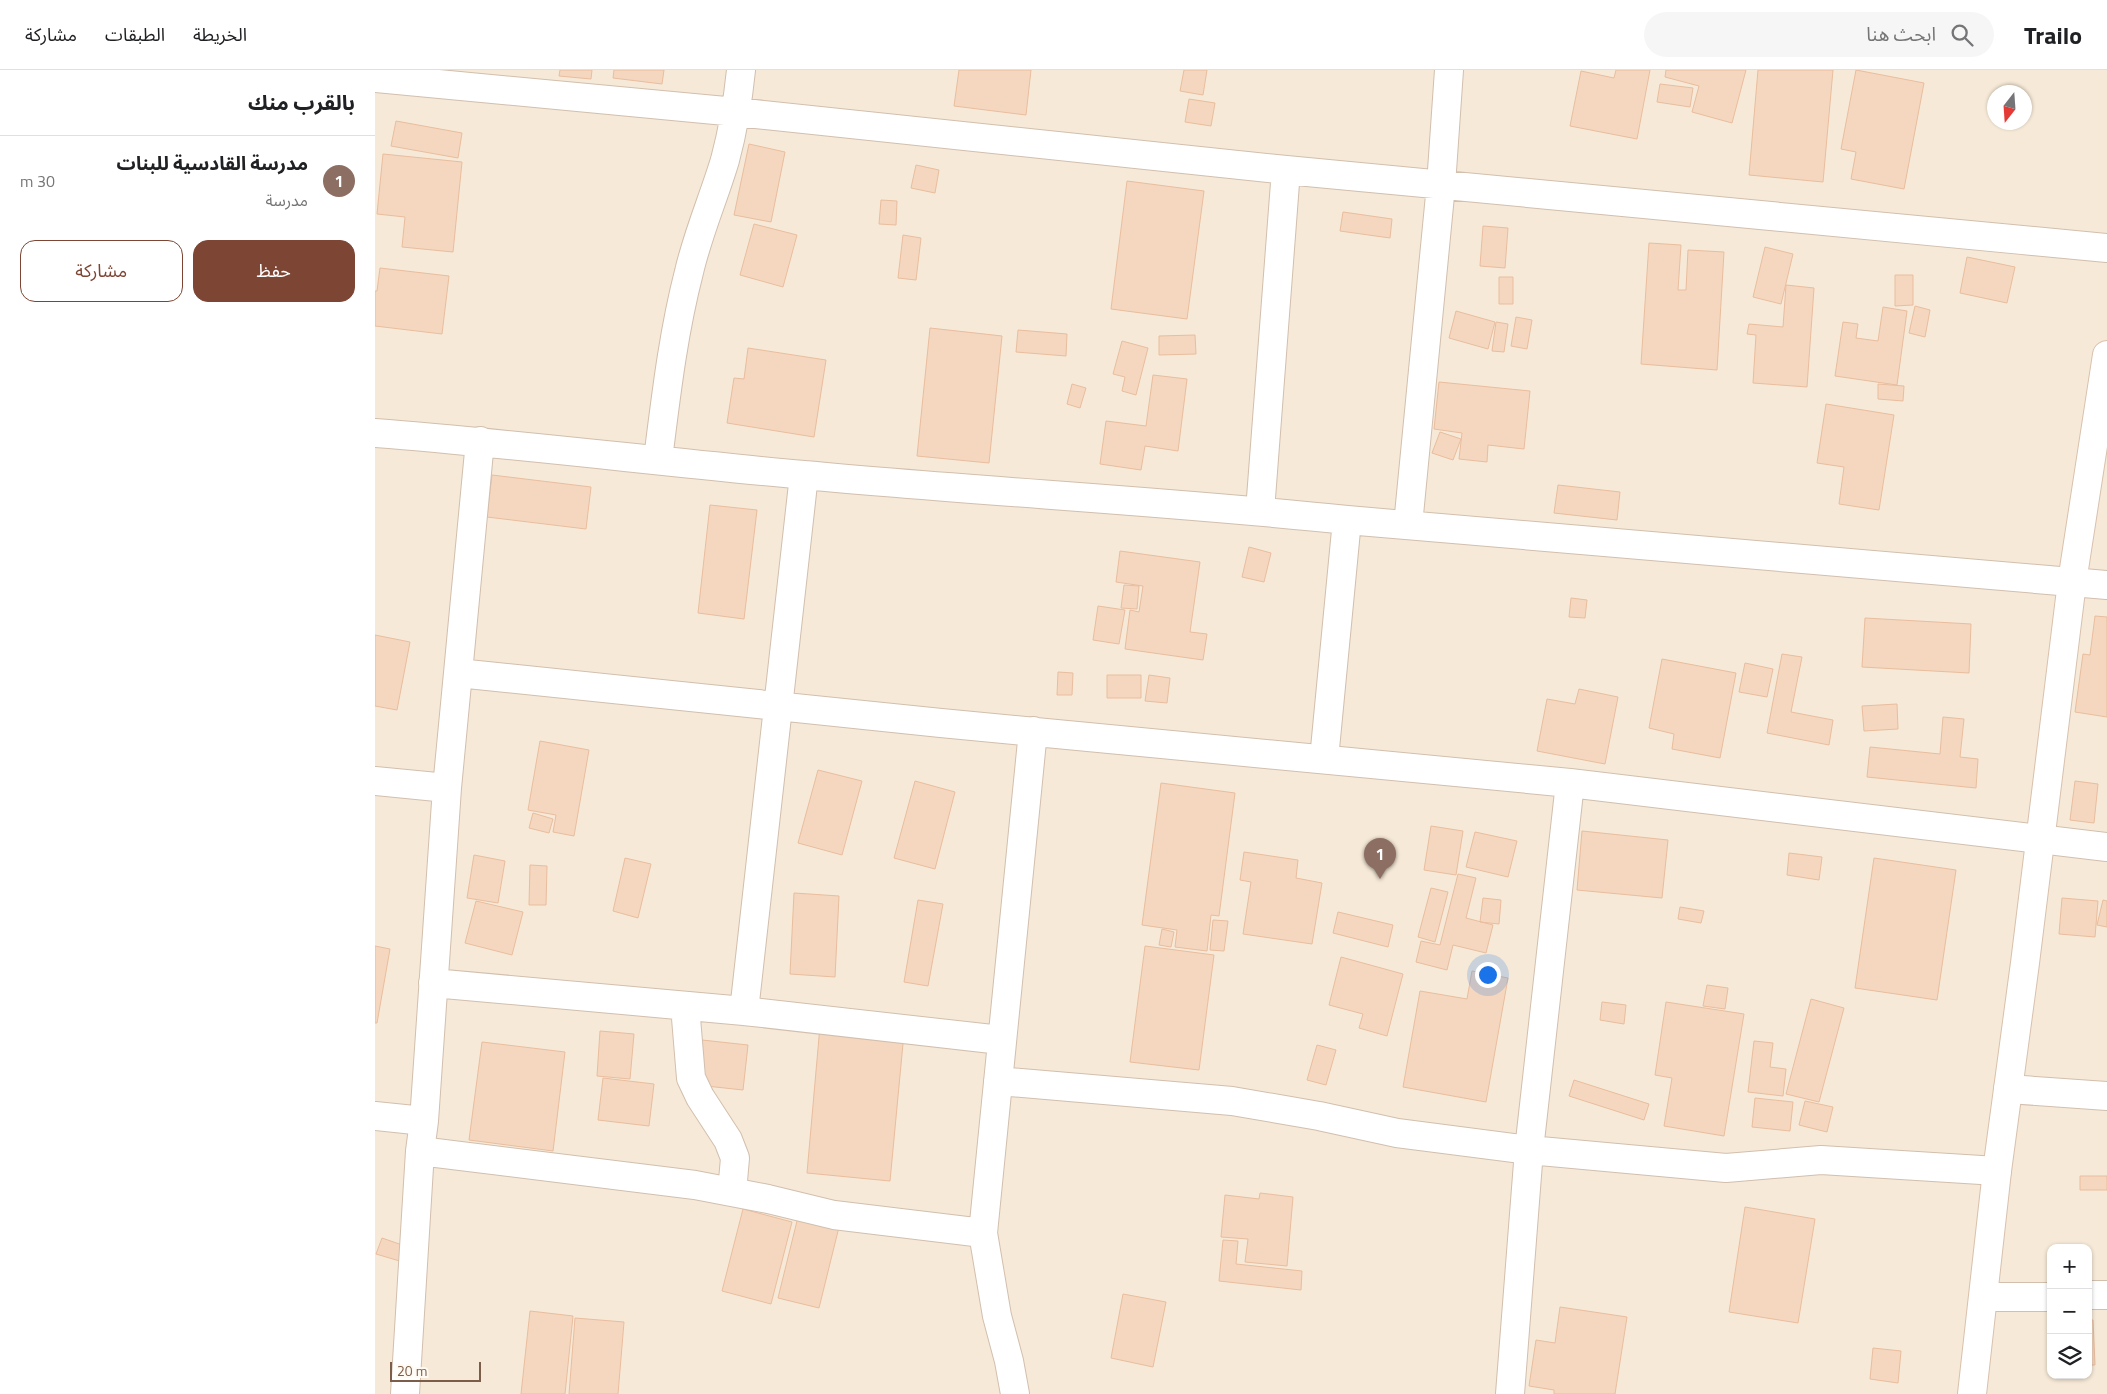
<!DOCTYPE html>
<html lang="ar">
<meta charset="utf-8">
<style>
body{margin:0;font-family:"Titillium Web","Noto Sans Arabic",sans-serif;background:#f6f6f6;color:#202124;direction:rtl}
.controls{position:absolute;right:15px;bottom:15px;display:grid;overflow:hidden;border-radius:10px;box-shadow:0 1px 4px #0004}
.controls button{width:45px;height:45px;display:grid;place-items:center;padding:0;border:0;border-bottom:1px solid #e0e0e0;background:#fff;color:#202124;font:25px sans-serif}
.compass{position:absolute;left:1612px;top:15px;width:45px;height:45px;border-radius:50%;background:#fff;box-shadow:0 1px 4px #0004;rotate:197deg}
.scale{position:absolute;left:15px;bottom:12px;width:91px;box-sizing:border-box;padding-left:5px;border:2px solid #7c5d4a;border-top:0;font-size:14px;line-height:18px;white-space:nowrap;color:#7c5d4a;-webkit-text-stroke:4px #fffaf2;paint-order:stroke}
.you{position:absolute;left:1112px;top:904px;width:18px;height:18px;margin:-12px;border:4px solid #fff;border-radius:50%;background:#1a73e8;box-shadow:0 0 0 8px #1a73e833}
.badge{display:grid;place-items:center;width:32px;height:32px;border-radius:50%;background:#7d4534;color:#fff;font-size:16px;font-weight:700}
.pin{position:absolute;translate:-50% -41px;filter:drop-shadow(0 1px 2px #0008)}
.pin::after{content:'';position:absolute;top:26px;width:18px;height:15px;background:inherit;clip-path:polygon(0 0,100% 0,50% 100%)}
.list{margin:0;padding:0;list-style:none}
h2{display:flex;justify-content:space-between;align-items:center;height:65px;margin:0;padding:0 20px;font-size:21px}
h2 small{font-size:16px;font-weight:400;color:#757577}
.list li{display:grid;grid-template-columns:32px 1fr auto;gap:15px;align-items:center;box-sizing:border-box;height:90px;padding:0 20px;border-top:1px solid #e0e0e0}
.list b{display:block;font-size:19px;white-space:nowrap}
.list p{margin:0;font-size:16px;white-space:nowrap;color:#757577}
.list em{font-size:16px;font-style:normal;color:#757577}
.actions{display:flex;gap:10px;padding:15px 20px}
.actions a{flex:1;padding:11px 0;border:1px solid #7d4534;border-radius:15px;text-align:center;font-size:18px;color:#7d4534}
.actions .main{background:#7d4534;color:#fff}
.icon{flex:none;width:28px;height:28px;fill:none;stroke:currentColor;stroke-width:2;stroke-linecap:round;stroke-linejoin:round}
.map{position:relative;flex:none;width:1732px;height:1324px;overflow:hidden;direction:ltr}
header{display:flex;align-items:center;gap:30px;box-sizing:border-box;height:70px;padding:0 25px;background:#fff;border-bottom:1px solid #e0e0e0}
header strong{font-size:24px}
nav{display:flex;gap:28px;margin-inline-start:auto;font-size:18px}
.search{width:350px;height:45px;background:#f6f6f6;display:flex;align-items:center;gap:12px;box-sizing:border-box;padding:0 18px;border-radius:28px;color:#757577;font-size:19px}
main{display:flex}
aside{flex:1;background:#fff}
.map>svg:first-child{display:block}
.residential{fill:#f6e9d7;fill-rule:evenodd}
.building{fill:#f5d7bf;stroke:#e9bd9e}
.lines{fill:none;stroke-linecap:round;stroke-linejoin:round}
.street-casing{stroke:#d2bfae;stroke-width:30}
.secondary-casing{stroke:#d8c1ad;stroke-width:30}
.street{stroke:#fff;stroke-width:28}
.secondary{stroke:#fff;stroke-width:28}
</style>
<header>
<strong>Trailo</strong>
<div class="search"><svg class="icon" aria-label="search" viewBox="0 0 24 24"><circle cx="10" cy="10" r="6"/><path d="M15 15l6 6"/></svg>ابحث هنا</div>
<nav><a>الخريطة</a><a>الطبقات</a><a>مشاركة</a></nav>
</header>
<main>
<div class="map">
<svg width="1732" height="1324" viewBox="0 0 1732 1324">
<rect width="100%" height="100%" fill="#fef7ea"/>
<!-- residential -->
<path class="residential" d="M0 0H1732V1324H0ZM1620 22H1650V52H1620ZM1676 1178H1713V1305H1676Z"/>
<!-- building -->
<path class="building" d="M185 0H217L216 9 184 6Z
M239 0H289L287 14 238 8Z
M584 0H656L651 45 579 36Z
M809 0H832L828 25 805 21Z
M1241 0H1275L1262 69 1195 56 1206 1 1239 8Z
M1291 0H1371L1357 53 1317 42 1324 16 1290 7Z
M1383 0H1458L1448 112 1374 105Z
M1481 0 1549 13 1529 119 1476 109 1481 82 1466 79Z
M1285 14 1318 18 1315 37 1282 32Z
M814 29 840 33 836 56 810 52Z
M21 51 87 63 83 88 16 76Z
M374 74 410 82 396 152 359 145Z
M8 84 87 92 78 182 27 177 30 147 2 144Z
M541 95 564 100 560 123 536 118Z
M752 111 829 121 812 249 736 239Z
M506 130 522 131 521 155 504 154Z
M968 142 1017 149 1015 168 965 161Z
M379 154 422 165 408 217 365 205Z
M1108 156 1133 158 1130 198 1105 196Z
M528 165 546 168 541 210 523 208Z
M1274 173 1306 175 1303 220H1311L1313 180 1349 182 1342 300 1266 294Z
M1390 177 1418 184 1406 234 1378 227Z
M1592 187 1640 197 1632 233 1585 223Z
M5 198 74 206 67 264 0 256V221H2Z
M1520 205H1538V235L1520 236Z
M1124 207H1138V234H1124Z
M1411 215 1439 218 1432 317 1378 313 1381 265 1372 264 1374 254 1408 257Z
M1540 236 1555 240 1550 267 1534 263Z
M1508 237 1532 241 1522 315 1460 306 1468 252 1483 254 1481 268 1503 271Z
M1081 241 1120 252 1113 279 1074 268Z
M1141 247 1157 250 1152 279 1136 276Z
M1121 252 1133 254 1129 282 1117 281Z
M555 258 627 266 614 393 542 386Z
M643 260 692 264 691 286 641 282Z
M820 265 821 284 784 285V266Z
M747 271 773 278 761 325 747 321 750 307 738 304Z
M373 278 451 290 439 367 352 353 359 308 369 309Z
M778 305 812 309 803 381 770 376 766 400 725 394 731 351 771 356Z
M1064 312 1155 321 1149 379 1113 375 1112 392 1084 389 1087 363 1059 359Z
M697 314 711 318 705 338 692 334Z
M1503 314 1529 316 1528 331 1503 329Z
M1451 334 1519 345 1504 440 1464 434 1469 397 1442 393Z
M1065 362 1086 369 1078 390 1057 383Z
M117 405 216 417 211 459 112 447Z
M1183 415 1245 422 1242 450 1179 443Z
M335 435 382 440 369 549 323 543Z
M874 477 896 483 889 512 867 507Z
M745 481 825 492 815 562 832 564 828 590 750 579 755 540 764 542 768 516 741 512Z
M749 515 764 516 762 539 746 538Z
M1196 528 1212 530 1210 548 1194 547Z
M723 536 750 540 744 574 718 570Z
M1720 546 1732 547V647L1700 642 1708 584 1715 585Z
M1490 548 1596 554 1594 603 1487 597Z
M0 565 35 572 22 640 0 636Z
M1407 584 1427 587 1416 642 1458 650 1454 675 1392 663Z
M1287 589 1361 603 1345 688 1297 679 1299 664 1274 658Z
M1370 593 1398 599 1392 627 1364 622Z
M683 602 698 603 697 625H682Z
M732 605H766V628H732Z
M774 605 795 608 792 633 770 631Z
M1204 619 1243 627 1230 694 1162 681 1172 629 1200 634Z
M1522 634 1523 659 1489 661 1487 636Z
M1568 647 1589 649 1585 687 1603 689 1601 718 1492 707 1495 677 1565 684Z
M165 671 214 680 199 766 178 762 181 745 153 740Z
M443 700 487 711 467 785 423 773Z
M540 711 580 722 560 799 519 788Z
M1700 711 1723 714 1719 753 1695 750Z
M786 713 860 723 844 846 836 845 832 881 800 877 802 860 767 855Z
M158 743 178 749 174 763 154 758Z
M1056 756 1088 761 1081 805 1049 800Z
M1207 761 1293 770 1287 828 1202 820Z
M1100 762 1142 771 1133 807 1091 797Z
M869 782 923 790 921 808 947 813 937 874 868 864 876 812 865 810Z
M1414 783 1447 787 1444 810 1412 805Z
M99 785 130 791 123 833 92 828Z
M250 788 276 794 263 848 238 841Z
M1499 788 1581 800 1562 930 1480 918Z
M155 795 172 796 171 835H154Z
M1083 804 1101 808 1091 848 1118 855 1111 883 1078 875 1072 900 1041 892 1046 871 1065 875Z
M1056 818 1073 822 1060 872 1043 867Z
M419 823 464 826 460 907 415 904Z
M1108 828 1126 830 1124 854 1105 852Z
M1687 828 1723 831 1720 867 1684 864Z
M543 830 568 834 553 916 529 912Z
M1728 830 1732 831V857L1722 855Z
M101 831 148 842 137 885 90 873Z
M1305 837 1329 841 1326 853 1303 849Z
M963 842 1018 855 1013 877 958 863Z
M838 850 853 851 849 881 835 880Z
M787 859 799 862 796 877 784 875Z
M0 876 15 879 2 953H0Z
M770 876 839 885 824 1000 755 992Z
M966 887 1028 904 1012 966 984 958 988 944 954 935Z
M1097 901 1133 908 1111 1032 1028 1017 1045 921 1092 929Z
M1332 915 1353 918 1350 939 1328 936Z
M1436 929 1469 938 1444 1032 1411 1024Z
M1227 932 1251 935 1249 954 1225 950Z
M1291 932 1369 944 1349 1066 1289 1056 1297 1008 1280 1005Z
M445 956 529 963 515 1111 432 1103Z
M225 961 259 964 255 1009 222 1006Z
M327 970 373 975 368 1020 322 1015Z
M1379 971 1398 973 1395 997 1411 999 1408 1026 1373 1022Z
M107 972 190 982 178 1081 94 1070Z
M942 975 961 980 951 1015 932 1010Z
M228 1008 279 1014 274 1056 223 1050Z
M1199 1010 1274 1034 1269 1050 1194 1026Z
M1380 1028 1418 1032 1415 1061 1377 1057Z
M1430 1031 1458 1037 1452 1062 1424 1055Z
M1705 1106H1732V1120H1705Z
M885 1123 918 1127 912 1196 870 1192 873 1169 846 1167 850 1125 884 1129Z
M1370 1137 1440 1149 1423 1253 1354 1242Z
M368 1139 417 1152 396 1234 347 1221Z
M423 1147 464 1157 444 1238 403 1228Z
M7 1168 33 1177 28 1192 1 1184Z
M848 1170 863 1171 861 1194 927 1201 926 1220 844 1211Z
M748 1224 791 1232 778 1297 736 1288Z
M1185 1237 1252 1247 1240 1324H1179V1320L1154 1316 1161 1270 1180 1273Z
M155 1241 198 1246 190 1324H146Z
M200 1248 249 1252 243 1324H194Z
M1713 1250H1718L1720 1295H1713Z
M1498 1278 1526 1281 1523 1313 1495 1309Z"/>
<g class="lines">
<!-- street casing -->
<g class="street-casing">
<path id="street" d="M0 8 361 42 911 100 1732 178
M0 363C143 374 286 392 429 405 610 422 791 431 972 450L1732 515
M283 389C291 326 298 264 314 202 323 163 339 127 350 90 358 60 363 30 366 0
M885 441 911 100
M1033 455 1066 115 1074 0
M83 603 105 371
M949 689 972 450
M0 711 72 718 83 603 566 653 1195 713 1732 777
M58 913 369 941 626 970
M310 936 316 1008 325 1027 353 1070 360 1088 357 1122
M369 941 429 405
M623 1011 857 1031 944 1046 1022 1063 1154 1080 1351 1098 1446 1090 1622 1101
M1633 1019 1732 1026
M0 1046 49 1051
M45 1081 320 1115 393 1129 459 1145 608 1163
M1713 1225H1732
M1609 1227H1676
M30 1324 45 1081 49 1051 72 718
M640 1324 634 1291 622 1246 608 1163 658 661
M1135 1324 1154 1080 1195 713"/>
</g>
<!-- secondary casing -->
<g class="secondary-casing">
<path id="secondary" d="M1597 1324 1622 1101 1650 893 1697 512 1732 285"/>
</g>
<!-- street -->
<use href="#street" class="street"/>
<!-- secondary -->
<use href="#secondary" class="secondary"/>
</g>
</svg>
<div class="controls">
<button>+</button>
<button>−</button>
<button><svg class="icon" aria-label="layers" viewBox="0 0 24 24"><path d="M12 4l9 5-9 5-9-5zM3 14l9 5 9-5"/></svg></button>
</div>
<svg class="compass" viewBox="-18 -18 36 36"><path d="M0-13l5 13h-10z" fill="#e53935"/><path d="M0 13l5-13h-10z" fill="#757577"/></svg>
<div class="scale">20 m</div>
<div class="you"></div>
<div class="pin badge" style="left:1005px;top:809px;background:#8d6e63">1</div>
</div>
<aside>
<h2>بالقرب منك<small></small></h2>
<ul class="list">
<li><span class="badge" style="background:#8d6e63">1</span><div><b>مدرسة القادسية للبنات</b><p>مدرسة</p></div><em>30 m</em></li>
</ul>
<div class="actions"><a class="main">حفظ</a><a>مشاركة</a></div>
</aside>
</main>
